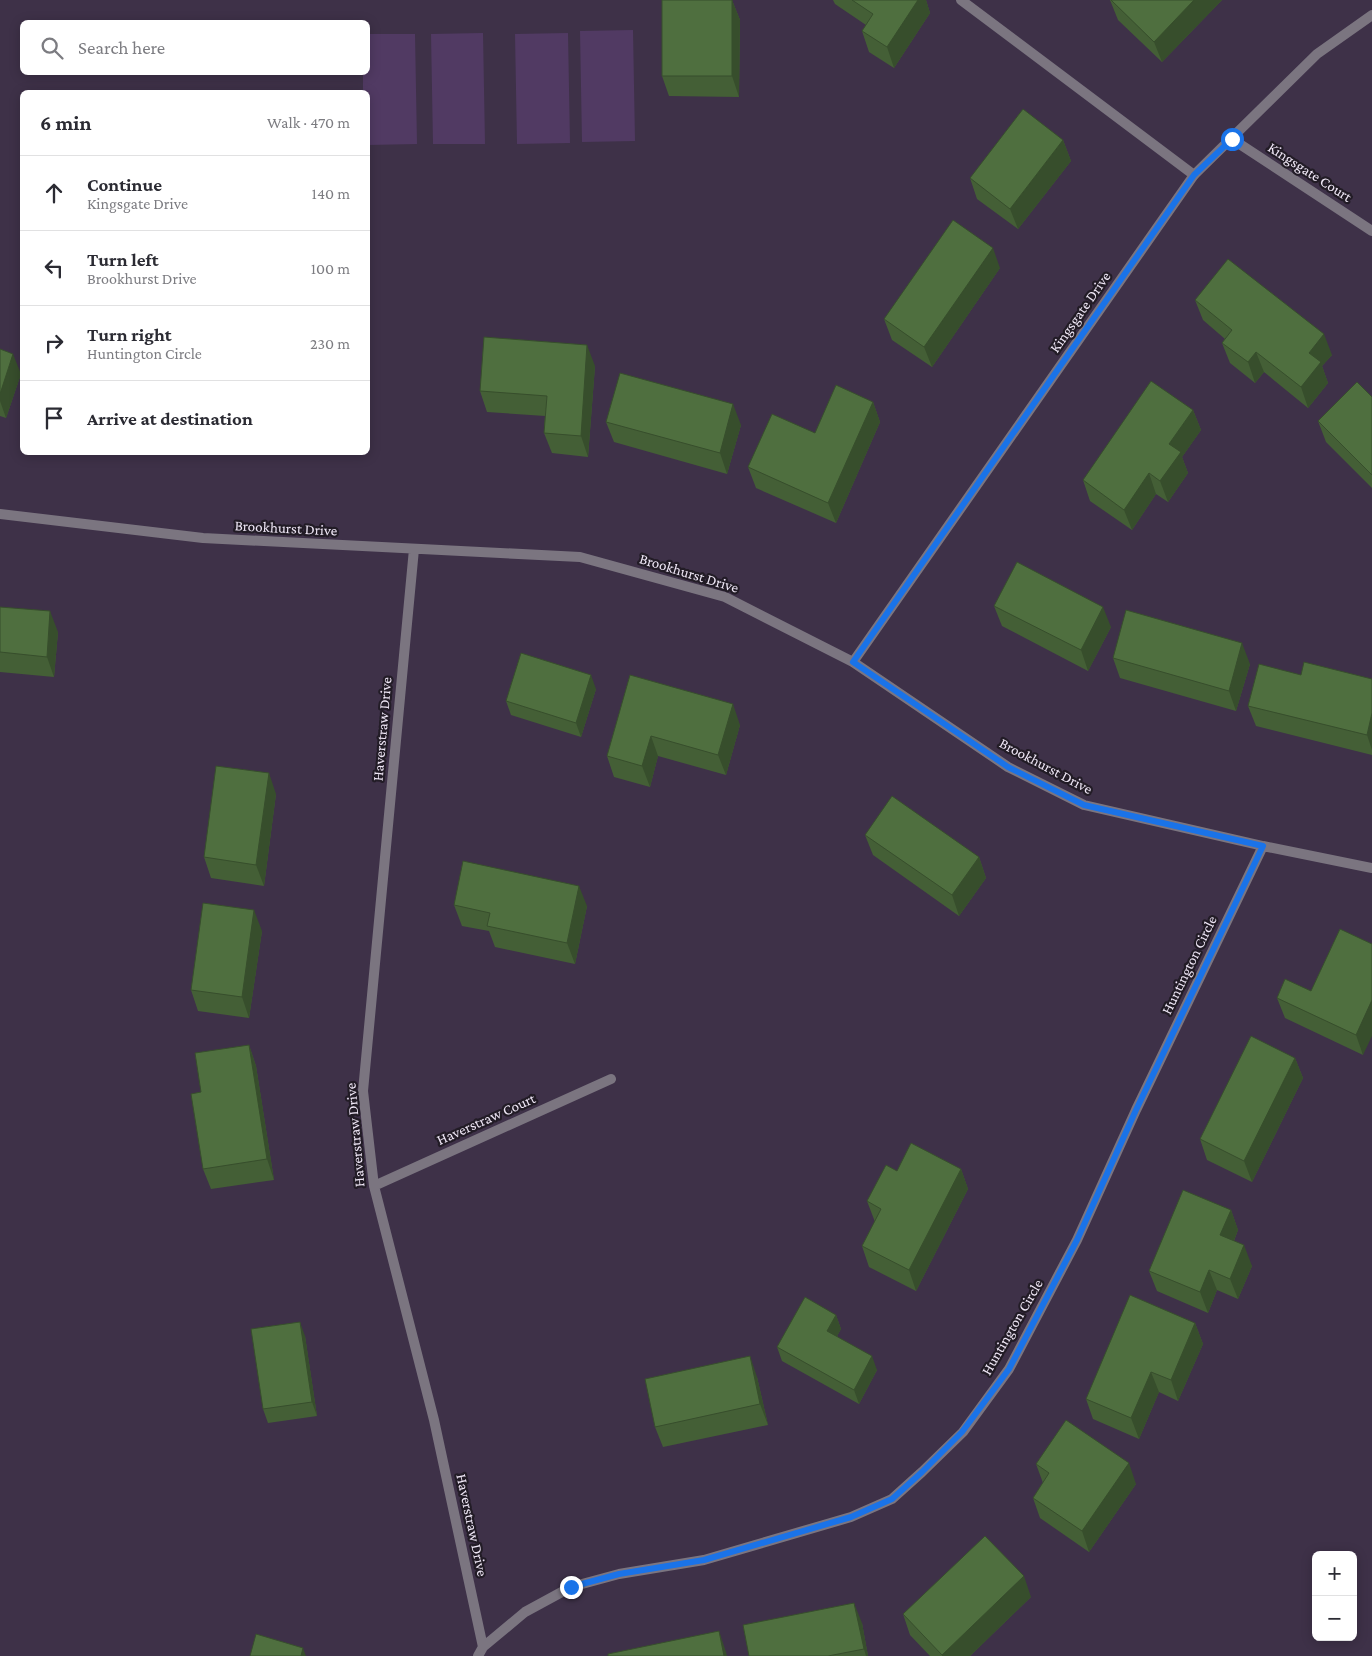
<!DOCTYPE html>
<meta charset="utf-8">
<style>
body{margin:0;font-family:"Crimson Pro",serif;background:#f7f7f7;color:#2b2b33}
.controls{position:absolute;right:15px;bottom:15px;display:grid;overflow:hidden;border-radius:8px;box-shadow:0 2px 12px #0003}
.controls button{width:45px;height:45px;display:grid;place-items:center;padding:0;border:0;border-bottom:1px solid #e1e1e2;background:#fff;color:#2b2b33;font:25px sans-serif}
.stop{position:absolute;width:15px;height:15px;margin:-11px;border:4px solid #1a73e8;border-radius:50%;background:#fff}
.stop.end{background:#1a73e8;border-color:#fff;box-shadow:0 1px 5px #0008}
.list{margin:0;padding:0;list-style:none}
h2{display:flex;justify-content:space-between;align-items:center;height:65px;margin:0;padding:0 20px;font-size:21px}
h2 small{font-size:16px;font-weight:400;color:#7c7c81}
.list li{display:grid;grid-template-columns:32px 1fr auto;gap:15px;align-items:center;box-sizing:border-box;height:75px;padding:0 20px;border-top:1px solid #e1e1e2}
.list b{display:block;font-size:19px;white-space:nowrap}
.list p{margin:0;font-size:16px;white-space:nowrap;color:#7c7c81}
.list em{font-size:16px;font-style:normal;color:#7c7c81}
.icon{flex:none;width:28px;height:28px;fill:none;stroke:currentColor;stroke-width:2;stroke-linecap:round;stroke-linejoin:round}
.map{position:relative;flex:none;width:1372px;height:1656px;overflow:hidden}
.search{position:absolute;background:#fff;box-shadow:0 2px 12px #0003;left:20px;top:20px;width:350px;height:55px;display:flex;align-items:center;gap:12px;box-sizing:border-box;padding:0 18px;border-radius:8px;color:#7c7c81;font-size:19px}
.panel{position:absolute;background:#fff;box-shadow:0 2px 12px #0003;left:20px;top:90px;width:350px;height:365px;border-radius:8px}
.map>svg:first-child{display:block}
.green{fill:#513a63}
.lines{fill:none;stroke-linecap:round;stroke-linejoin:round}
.service{stroke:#7b7580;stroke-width:10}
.minor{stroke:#7b7580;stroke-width:10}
.wall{fill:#445f36}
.shaded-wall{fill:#374e2c}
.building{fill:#4f6f3f;stroke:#374e2c}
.route{stroke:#1a73e8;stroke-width:6}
.labels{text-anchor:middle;stroke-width:4.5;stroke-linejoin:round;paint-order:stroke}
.street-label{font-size:15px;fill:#efe7f6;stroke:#221c26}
</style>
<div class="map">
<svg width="1372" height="1656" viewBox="0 0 1372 1656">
<rect width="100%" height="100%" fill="#3e3148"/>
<!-- green -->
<path class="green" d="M633 30 635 141 582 142 580 31Z
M483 33 485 144H433L431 34Z
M568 33 570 143 517 144 515 34Z
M368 34H415L417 144 368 145V92H363V73L368 72Z"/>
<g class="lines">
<!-- service -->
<path class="service" d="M961 0 1194 175"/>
<!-- minor -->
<path class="minor" d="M1232 139 1372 231
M0 514 203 538 580 557 725 597 853 662 1008 767 1084 805 1263 846 1372 868
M414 549 363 1091 374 1186 434 1420 483 1647
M853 662 1194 175 1317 54 1372 15
M374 1186 611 1079
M478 1656 483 1647 525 1612 571 1587 619 1574 704 1560 851 1517 892 1499 922 1472 963 1432 1009 1369 1077 1240 1136 1110 1263 846"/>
</g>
<!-- wall -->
<path class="wall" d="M732 0 740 20 739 97 669 96 662 76Z
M833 0H926L930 13 894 68 869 52 862 31 866 25 835 4Z
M1110 0H1222L1162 62 1118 20Z
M1063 140 1071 161 1018 229 977 199 970 178Z
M1000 268 932 367 892 340 884 319Z
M1195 300 1332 355 1322 366 1328 383 1308 408 1264 372 1255 383 1230 363 1222 343 1225 339 1203 320Z
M0 349 21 374 6 418 0 416Z
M595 366 588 457 552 453 544 433 545 416 487 412 480 391Z
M1372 397V488L1326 442 1318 421Z
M873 402 880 422 836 523 756 488 748 467 815 433Z
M1193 410 1201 430 1182 457 1188 473 1168 502 1156 494 1132 530 1090 501 1083 480Z
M606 422 741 425 727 474 614 442Z
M994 606 1111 627 1088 671 1002 626Z
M0 607 58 632 54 677 0 672Z
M1113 658 1250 664 1236 711 1120 678Z
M630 675 740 725 726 775 658 756 650 787 614 777 607 756Z
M1301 675 1372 679V755L1256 726 1248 706Z
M596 689 581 737 511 715 506 701Z
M276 794 264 886 211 878 204 857Z
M865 835 979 857 986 878 959 916 873 855Z
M454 905 587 906 575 964 495 947 489 931 462 926Z
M1340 929 1363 1055 1285 1018 1277 998 1311 991Z
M262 931 249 1018 198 1011 191 990Z
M249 1045 256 1066 274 1180 211 1189 203 1169 201 1092Z
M1295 1058 1303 1078 1252 1182 1207 1160 1200 1139Z
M961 1169 968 1189 916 1291 869 1267 862 1246 875 1222 867 1201 897 1171Z
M1231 1210 1238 1230 1234 1241 1252 1266 1238 1299 1217 1290 1208 1313 1157 1291 1149 1271Z
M836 1315 841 1329 837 1336 877 1370 859 1404 782 1361 777 1347Z
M1195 1323 1203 1344 1178 1401 1159 1392 1139 1439 1093 1419 1086 1399Z
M305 1336 317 1416 268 1423 263 1409Z
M757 1377 768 1425 663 1447 655 1427Z
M1036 1464 1136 1484 1089 1552 1040 1518 1033 1498 1043 1483Z
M1031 1597 970 1656H930L910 1635 903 1614Z
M862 1623 868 1656H749Z"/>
<!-- shaded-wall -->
<path class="shaded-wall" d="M732 0 740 20 739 97 732 76Z
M918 0H926L930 13 894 68 887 47Z
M1194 0H1222L1162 62 1154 42Z
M1063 140 1071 161 1018 229 1010 209Z
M993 248 1000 268 932 367 924 347Z
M1324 334 1332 355 1322 366 1328 383 1308 408 1301 387 1309 353Z
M587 345 595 366 588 457 581 436Z
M1256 352 1264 372 1255 383 1248 362Z
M13 354 21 374 6 418 0 401V394Z
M873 402 880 422 836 523 828 503Z
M733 404 741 425 727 474 720 453Z
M1193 410 1201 430 1182 457 1188 473 1168 502 1160 481 1169 444Z
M1149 473 1156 494 1132 530 1124 510Z
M1103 607 1111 627 1088 671 1081 650Z
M50 611 58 632 54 677 47 657Z
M1242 643 1250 664 1236 711 1229 691Z
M591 675 596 689 581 737 576 723Z
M733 704 740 725 726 775 718 755Z
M1372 713V750L1367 735Z
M651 736 658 756 650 787 642 766Z
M269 773 276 794 264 886 256 865Z
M979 857 986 878 959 916 952 895Z
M579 886 587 906 575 964 567 943Z
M254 910 262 931 249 1018 242 997Z
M1372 1000V1036L1363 1055 1356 1035Z
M249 1045 256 1066 274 1180 267 1159Z
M1295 1058 1303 1078 1252 1182 1244 1161Z
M961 1169 968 1189 916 1291 909 1270Z
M1231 1210 1238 1230 1228 1256 1220 1235Z
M1244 1245 1252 1266 1238 1299 1230 1279Z
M1209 1270 1217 1290 1208 1313 1200 1292Z
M836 1315 841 1329 832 1345 827 1331Z
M300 1322 305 1336 317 1416 312 1402Z
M1195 1323 1203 1344 1178 1401 1171 1380Z
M750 1356 757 1377 768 1425 760 1404Z
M872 1356 877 1370 859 1404 854 1390Z
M1151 1372 1159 1392 1139 1439 1131 1418Z
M1129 1463 1136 1484 1089 1552 1082 1531Z
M1024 1576 1031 1597 970 1656H942V1655Z
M854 1603 862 1623 868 1656H866L864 1649Z
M719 1631 726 1652 727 1656H724Z
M303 1648 306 1656H301Z"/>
<!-- building -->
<path class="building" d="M662 0H732V76H662Z
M852 0H918L887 47 862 31 873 14Z
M1111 0H1194L1154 42Z
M1023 109 1063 140 1010 209 970 178Z
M953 220 993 248 924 347 884 319Z
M1228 259 1324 334 1309 353 1321 362 1301 387 1256 352 1248 362 1222 343 1232 330 1195 300Z
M484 337 587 345 581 436 544 433 547 396 480 391Z
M0 349 13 354 0 394Z
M620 373 733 404 720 453 606 422Z
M1151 381 1193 410 1169 444 1181 452 1160 481 1149 473 1124 510 1083 480Z
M1357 382 1372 397V475L1318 421Z
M836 385 873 402 828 503 748 467 772 414 815 433Z
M1017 562 1103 607 1081 650 994 606Z
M0 607 50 611 47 657 0 652Z
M1126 610 1242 643 1229 691 1113 658Z
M521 653 591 675 576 723 506 701Z
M1304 662 1372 679V713L1367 735 1248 706 1259 664 1301 675Z
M630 675 733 704 718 755 651 736 642 766 607 756Z
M216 766 269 773 256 865 204 857Z
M892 796 979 857 952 895 865 835Z
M463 861 579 886 567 943 487 926 490 913 454 905Z
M203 903 254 910 242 997 191 990Z
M1340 929 1372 944V1000L1356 1035 1277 998 1285 979 1311 991Z
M1251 1036 1295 1058 1244 1161 1200 1139Z
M249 1045 267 1159 203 1169 191 1094 201 1092 195 1053Z
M911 1143 961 1169 909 1270 862 1246 881 1209 867 1201 886 1165 897 1171Z
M1183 1190 1231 1210 1220 1235 1244 1245 1230 1279 1209 1270 1200 1292 1149 1271Z
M1130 1295 1195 1323 1171 1380 1151 1372 1131 1418 1086 1399Z
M805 1297 836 1315 827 1331 872 1356 854 1390 777 1347Z
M300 1322 312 1402 263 1409 251 1329Z
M750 1356 760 1404 655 1427 645 1379Z
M1066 1420 1129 1463 1082 1531 1033 1498 1049 1473 1036 1464Z
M985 1536 1024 1576 942 1655 903 1614Z
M854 1603 864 1649 828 1656H749L743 1625Z
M719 1631 724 1656H608V1654Z
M256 1634 303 1648 301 1656H250Z"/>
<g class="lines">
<!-- route -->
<path class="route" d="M571 1587 619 1574 704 1560 851 1517 892 1499 922 1472 962 1432 1009 1369 1077 1240 1136 1110 1263 846 1084 805 1008 767 853 662 1194 175 1232 139"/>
</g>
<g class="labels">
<!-- street labels -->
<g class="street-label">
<text transform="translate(1310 172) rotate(33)" y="5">Kingsgate Court</text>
<text transform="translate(1080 312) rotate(-55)" y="5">Kingsgate Drive</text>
<text transform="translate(286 528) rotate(3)" y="5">Brookhurst Drive</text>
<text transform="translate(689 573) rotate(17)" y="5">Brookhurst Drive</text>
<text transform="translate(382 729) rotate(-85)" y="5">Haverstraw Drive</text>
<text transform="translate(1046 766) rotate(28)" y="5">Brookhurst Drive</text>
<text transform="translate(1189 965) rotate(-64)" y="5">Huntington Circle</text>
<text transform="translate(486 1119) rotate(-24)" y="5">Haverstraw Court</text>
<text transform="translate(355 1135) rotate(-95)" y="5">Haverstraw Drive</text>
<text transform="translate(1012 1327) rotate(-60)" y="5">Huntington Circle</text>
<text transform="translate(472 1525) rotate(78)" y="5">Haverstraw Drive</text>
</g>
</g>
</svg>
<div class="controls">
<button>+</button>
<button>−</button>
</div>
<div class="stop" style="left:1232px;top:139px"></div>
<div class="stop end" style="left:571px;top:1587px"></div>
<div class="search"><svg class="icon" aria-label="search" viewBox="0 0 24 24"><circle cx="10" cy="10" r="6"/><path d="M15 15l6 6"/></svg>Search here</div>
<section class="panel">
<h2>6 min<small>Walk · 470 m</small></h2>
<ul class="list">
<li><svg class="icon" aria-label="ahead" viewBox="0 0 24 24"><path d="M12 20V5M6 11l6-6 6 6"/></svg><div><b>Continue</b><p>Kingsgate Drive</p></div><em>140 m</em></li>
<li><svg class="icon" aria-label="left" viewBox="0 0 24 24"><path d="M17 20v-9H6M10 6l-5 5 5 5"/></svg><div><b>Turn left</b><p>Brookhurst Drive</p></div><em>100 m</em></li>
<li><svg class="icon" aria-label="right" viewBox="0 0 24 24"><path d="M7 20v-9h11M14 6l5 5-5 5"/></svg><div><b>Turn right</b><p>Huntington Circle</p></div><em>230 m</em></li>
<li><svg class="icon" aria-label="arrive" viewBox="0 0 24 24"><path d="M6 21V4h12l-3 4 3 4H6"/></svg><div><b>Arrive at destination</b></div></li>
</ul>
</section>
</div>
